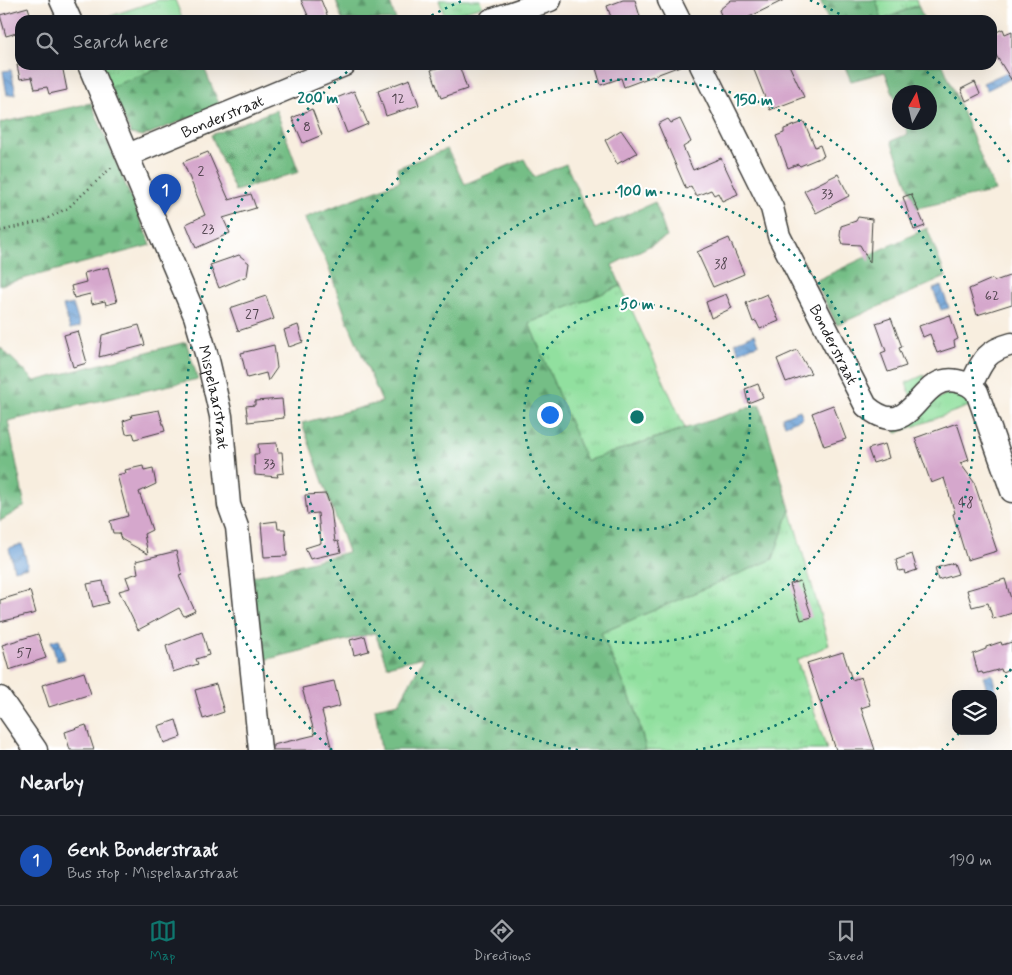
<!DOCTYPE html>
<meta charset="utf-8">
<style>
body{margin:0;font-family:Mynerve,sans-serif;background:#242831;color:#f1f3f6}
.controls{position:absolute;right:15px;bottom:15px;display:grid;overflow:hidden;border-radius:10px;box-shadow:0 5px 20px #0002}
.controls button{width:45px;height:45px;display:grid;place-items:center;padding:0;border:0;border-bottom:1px solid #363941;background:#171b24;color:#f1f3f6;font:25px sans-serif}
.compass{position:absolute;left:892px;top:85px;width:45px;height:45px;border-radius:50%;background:#171b24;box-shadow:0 5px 20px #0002;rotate:8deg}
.you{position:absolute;left:549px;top:414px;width:18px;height:18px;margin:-12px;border:4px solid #fff;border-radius:50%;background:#1a73e8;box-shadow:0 0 0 8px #1a73e833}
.badge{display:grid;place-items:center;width:32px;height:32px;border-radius:50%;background:#0f766e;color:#fff;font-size:16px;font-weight:700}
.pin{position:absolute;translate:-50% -41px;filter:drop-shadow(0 1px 2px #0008)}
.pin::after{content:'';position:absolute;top:26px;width:18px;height:15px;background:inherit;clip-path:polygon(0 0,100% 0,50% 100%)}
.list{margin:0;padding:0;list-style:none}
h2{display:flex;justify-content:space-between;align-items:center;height:65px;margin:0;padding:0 20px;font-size:21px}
h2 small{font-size:16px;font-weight:400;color:#9ea1a6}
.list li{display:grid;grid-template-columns:32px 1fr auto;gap:15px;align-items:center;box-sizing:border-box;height:90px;padding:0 20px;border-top:1px solid #363941}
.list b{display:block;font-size:19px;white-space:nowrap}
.list p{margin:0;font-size:16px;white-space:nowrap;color:#9ea1a6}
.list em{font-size:16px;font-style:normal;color:#9ea1a6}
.icon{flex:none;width:28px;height:28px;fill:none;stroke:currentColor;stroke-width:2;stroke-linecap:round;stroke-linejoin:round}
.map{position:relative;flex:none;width:1012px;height:750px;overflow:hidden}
.search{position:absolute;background:#171b24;box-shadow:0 5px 20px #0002;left:15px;right:15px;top:15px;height:55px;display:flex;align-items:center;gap:12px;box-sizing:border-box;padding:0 18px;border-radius:15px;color:#9ea1a6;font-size:19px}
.sheet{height:155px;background:#171b24}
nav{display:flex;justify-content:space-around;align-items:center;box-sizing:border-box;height:70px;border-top:1px solid #363941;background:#171b24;font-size:14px;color:#9ea1a6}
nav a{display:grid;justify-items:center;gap:2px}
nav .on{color:#0f766e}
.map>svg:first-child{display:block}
.grass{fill:url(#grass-tufts);stroke:#567e5e}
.forest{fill:url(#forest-firs);stroke:#486d51}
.water{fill:url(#water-waves);stroke:#415c78}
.building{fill:#d5a7cc}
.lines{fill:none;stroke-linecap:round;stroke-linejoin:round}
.minor-casing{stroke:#3d3c39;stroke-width:25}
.path{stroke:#3d3c39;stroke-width:2.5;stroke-dasharray:1 4;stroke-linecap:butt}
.minor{stroke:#fff;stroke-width:22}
.ring{fill:none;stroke:#0f766e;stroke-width:2.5;stroke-dasharray:2.5 5}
.labels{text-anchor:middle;stroke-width:4;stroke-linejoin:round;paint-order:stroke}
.number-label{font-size:14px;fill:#4a3f48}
.street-label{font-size:16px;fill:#1c1c1c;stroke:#fff}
.centre{fill:#0f766e;stroke:#fff;stroke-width:2.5}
.ring-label{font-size:15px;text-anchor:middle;font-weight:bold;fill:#0f766e;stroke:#fff;stroke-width:4;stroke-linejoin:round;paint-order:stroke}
</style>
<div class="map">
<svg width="1012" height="750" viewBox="0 0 1012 750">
<defs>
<pattern id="grass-tufts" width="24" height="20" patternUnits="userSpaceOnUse" patternTransform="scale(1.25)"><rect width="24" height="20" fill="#91e09f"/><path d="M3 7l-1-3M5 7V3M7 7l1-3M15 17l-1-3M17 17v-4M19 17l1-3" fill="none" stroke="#7cc088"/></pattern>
<pattern id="forest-firs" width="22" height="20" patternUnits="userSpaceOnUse" patternTransform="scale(1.25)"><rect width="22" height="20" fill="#74be86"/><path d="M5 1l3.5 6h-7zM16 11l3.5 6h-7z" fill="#5e9a6d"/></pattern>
<pattern id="water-waves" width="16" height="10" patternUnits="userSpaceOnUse" patternTransform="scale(1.25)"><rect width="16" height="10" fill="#669dd4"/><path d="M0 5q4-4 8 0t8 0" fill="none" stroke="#537fab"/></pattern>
</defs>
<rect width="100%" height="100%" fill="#fff"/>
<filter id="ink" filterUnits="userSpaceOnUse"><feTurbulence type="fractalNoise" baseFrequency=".02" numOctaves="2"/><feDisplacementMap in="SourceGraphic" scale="10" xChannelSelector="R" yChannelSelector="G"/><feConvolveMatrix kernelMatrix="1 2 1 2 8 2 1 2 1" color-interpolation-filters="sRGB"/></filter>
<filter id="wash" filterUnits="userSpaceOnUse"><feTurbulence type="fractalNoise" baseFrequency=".0096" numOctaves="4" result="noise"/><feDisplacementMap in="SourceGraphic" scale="20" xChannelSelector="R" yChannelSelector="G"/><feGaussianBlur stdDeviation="1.12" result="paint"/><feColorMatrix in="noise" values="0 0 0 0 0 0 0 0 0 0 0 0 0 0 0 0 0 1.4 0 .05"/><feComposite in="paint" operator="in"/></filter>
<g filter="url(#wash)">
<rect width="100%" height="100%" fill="#f8eedf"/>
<!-- grass -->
<path class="grass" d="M158 0H175L183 20H99Z
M439 0H480L482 6 445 17Z
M876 0H916L918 5 882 20Z
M102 65H167L110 87Z
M621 286 685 428 586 461 529 323Z
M924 375 926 383 912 400 906 383Z
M948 393 966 396 975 404 896 433 894 423Z
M790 509 829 645 797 660 827 750H646L636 711 601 633 773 559Z"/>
<!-- forest -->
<path class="forest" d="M336 0H389L396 20H342Z
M820 0H876L882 20H828Z
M918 5 924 20H883Z
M167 65H203L220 106 143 136 131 134 110 87Z
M844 65H943L995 191 917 208 891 141 908 134 904 123 930 122V92H900L899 110 885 72 851 81Z
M91 103 151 245 0 285V123Z
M276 110 299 172 235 191 211 135Z
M447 149 465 184 524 159 534 177 566 164 595 229 655 202 667 237 612 265 621 286 529 323 586 461 760 404 790 509 773 559 601 633 636 711 646 750H381L375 708 399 703 424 657 387 666 375 633 260 661 251 577 348 552 302 423 382 402 347 320 327 263 304 218 400 181 397 168Z
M927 228 946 277 837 325 815 281Z
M186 342 198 379 8 421 25 506 0 521V347L35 381Z"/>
<!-- water -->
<path class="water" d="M11 70 16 94 7 95 3 71Z
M1007 72 1010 79 987 90 983 83Z
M941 286 949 308 941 310 933 289Z
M73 304 80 327 70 329 63 306Z
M755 334 759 344 739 352 735 342Z
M800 410 803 418 785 425 782 417Z
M22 544 28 567 14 570 9 548Z
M59 639 65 659 57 661 51 641Z
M992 674 997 693 988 694 983 676Z"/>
<g id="blocks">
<!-- building -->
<path class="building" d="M301 0H321L329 20H310Z
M623 0H635L641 20H612L607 6Z
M731 0H784L743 20H723L719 10Z
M28 7 32 20H20V32L6 36 0 15Z
M1003 29 1005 34 1012 31V81L992 49V34Z
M17 65H62L67 90 49 94 47 87 35 89 32 77 20 79Z
M445 65H459L467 89 441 98 431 70Z
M595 65H680V66L624 87 621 78 601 85Z
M752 65H789L804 97 770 110Z
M410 79 419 105 386 116 378 91Z
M975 82 980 94 966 101 961 89Z
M354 91 368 124 347 133 334 99Z
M312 109 322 135 303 143 292 118Z
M668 119 671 123 680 119 691 142 683 147 693 170 721 158 738 194 722 201 718 193 714 195 711 190 696 196 691 186 686 189 658 124Z
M804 122 815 147 820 145 824 156 800 166 798 164 788 168 776 136 784 133V129Z
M621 130 637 153 617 164 605 140Z
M208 152 229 200 251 194 256 208 223 218 230 233 196 248 186 224 205 215 183 162Z
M838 174 849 196 816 213 804 191Z
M911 194 925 226 914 230 903 197Z
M858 217 872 219 870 263 860 245 843 244 840 236 841 226 856 221Z
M729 238 744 274 713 287 697 252Z
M239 255 249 263 247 276 219 288 210 265Z
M108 267 117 302 106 305 105 301 92 304 90 294 74 298 71 286 86 282 84 273Z
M1012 275V304L977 315 969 289 992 279 995 281Z
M726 294 732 308 711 318 706 302Z
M767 294 779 321 760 329 756 321 753 322 746 303Z
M266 296 274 319 238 331 230 308Z
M950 315 958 339 954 341 955 347 937 353 930 334 923 337 919 326Z
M891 318 902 347 899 348 906 366 888 372 881 353 886 351 876 323Z
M139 325 145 345 99 357 102 335Z
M298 325 303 342 289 347 284 330Z
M78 331 87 363 73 367 64 335Z
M274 345 277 368 268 381 266 373 247 378 241 353Z
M797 350 811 373 786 382 777 359Z
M758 384 763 397 748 403 745 389Z
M282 399 284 418 248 422 246 406 255 405V401Z
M833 405 846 439 824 446 812 413Z
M159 410 165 431 135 439 133 433 126 434 123 421 132 418 131 415Z
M957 423 969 460 960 463 974 482 997 551 967 560 953 514 955 513 944 478 931 483 915 438Z
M277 443 278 452H282L284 473 277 474 278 477 255 475 254 454H259L258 444Z
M885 444 889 458 873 463 868 449Z
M143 466 144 471 153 469 156 484 139 492 152 530 144 534 148 554 121 539 119 533H113L110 521 128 516 117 475 126 473 125 470Z
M326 494 331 509 335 542 338 541 341 552 310 559 305 548 321 543 318 513 307 514 305 495Z
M277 521 278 529H285L287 556 264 557 261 523Z
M176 551 182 575 179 576 195 611 184 616 179 608 138 630 119 591 130 588 126 577 138 573 136 561Z
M912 554 917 570 905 574 904 570 899 571 896 560Z
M954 563 958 574 938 580 935 568Z
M1005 579 1012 602V613L993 619 988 603 972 607 967 590Z
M103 581 108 603 93 607 87 584Z
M800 581 812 617 801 620 790 584Z
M30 591 36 613 0 622V600Z
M202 632 209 655 196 659 198 664 173 672 166 646Z
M38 634 46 658 9 670 2 645Z
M365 636 369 651 354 655 350 640Z
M1001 642 1002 645 1012 642V668L1002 672 1001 669 983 674 982 672 978 673 973 654 986 649V647Z
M843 652 852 680 861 677 870 705 861 708 875 750H836L807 663Z
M84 672 91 694 49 707 42 685Z
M334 681 340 706 322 711 332 750H273V745L315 735 302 688Z
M216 684 224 712 203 719 195 690Z
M176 720 181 737 164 743 158 726Z
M86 725 94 750H70L65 732Z"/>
</g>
</g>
<g filter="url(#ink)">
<use href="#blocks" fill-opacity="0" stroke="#3d3c39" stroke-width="1"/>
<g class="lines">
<!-- minor casing -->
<g class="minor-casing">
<g id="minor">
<path d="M61 0 70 20"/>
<path d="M669 0 679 20"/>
<path d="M491 20 550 0"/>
<path id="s1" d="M89 65 195 316 208 360 221 416 229 505 237 527 260 750"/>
<path id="s2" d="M701 65 772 208 779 236 866 406C914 447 916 372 957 381 966 383 971 385 977 392L1012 491"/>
<path id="s3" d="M128 155 344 65"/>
<path d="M971 385C982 362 985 351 1012 344"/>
<path d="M0 698 36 750"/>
</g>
</g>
<!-- path -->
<path class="path" d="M0 231 42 221 68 208 113 166"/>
<!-- minor -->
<use href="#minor" class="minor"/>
</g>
</g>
<!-- distance rings -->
<g class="ring">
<circle cx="637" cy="417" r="113"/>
<circle cx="637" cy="417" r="226"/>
<path d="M578 750A338 338 0 1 1 696 750"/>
<path d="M1011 669A451 451 0 0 1 995 692M959 733A451 451 0 0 1 942 750M332 750A451 451 0 0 1 353 67M425 19A451 451 0 0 1 464 0M810 0A451 451 0 0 1 849 19M921 67A451 451 0 0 1 1011 165"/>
</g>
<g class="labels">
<!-- number labels -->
<g class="number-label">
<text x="398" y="103">12</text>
<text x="307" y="131">8</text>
<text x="201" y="175">2</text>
<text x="827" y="198">33</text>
<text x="208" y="233">23</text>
<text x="721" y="268">38</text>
<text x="992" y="300">62</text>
<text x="252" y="318">27</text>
<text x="269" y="468">33</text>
<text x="966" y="507">48</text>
<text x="24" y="657">57</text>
</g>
<!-- street labels -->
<g class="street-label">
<text dy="6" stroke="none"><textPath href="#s3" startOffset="102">Bonderstraat</textPath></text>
<text dy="6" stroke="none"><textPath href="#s2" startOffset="310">Bonderstraat</textPath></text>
<text dy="6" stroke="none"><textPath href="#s1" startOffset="356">Mispelaarstraat</textPath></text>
</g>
</g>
<circle cx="637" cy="417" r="8" class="centre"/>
<g class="ring-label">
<text x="318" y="103">200 m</text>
<text x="753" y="105">150 m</text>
<text x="637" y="196">100 m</text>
<text x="637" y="309">50 m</text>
</g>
</svg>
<div class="controls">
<button><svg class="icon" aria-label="layers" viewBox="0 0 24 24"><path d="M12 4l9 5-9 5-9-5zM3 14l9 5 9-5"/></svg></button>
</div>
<svg class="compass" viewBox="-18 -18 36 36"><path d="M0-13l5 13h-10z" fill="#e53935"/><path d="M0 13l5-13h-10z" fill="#9ea1a6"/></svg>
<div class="you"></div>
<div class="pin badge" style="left:165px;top:215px;background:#1a4fb4">1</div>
<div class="search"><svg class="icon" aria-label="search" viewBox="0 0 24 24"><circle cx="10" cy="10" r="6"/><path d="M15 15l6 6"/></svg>Search here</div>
</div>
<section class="sheet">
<h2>Nearby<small></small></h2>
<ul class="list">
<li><span class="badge" style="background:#1a4fb4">1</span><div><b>Genk Bonderstraat</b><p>Bus stop · Mispelaarstraat</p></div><em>190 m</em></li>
</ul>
</section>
<nav>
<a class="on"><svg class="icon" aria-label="map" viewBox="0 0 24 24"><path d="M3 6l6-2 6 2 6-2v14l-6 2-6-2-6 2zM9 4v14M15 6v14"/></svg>Map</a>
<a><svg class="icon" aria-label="directions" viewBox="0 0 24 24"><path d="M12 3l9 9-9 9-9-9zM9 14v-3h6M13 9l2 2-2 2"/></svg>Directions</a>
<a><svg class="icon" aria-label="saved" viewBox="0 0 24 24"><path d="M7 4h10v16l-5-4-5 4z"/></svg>Saved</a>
</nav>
